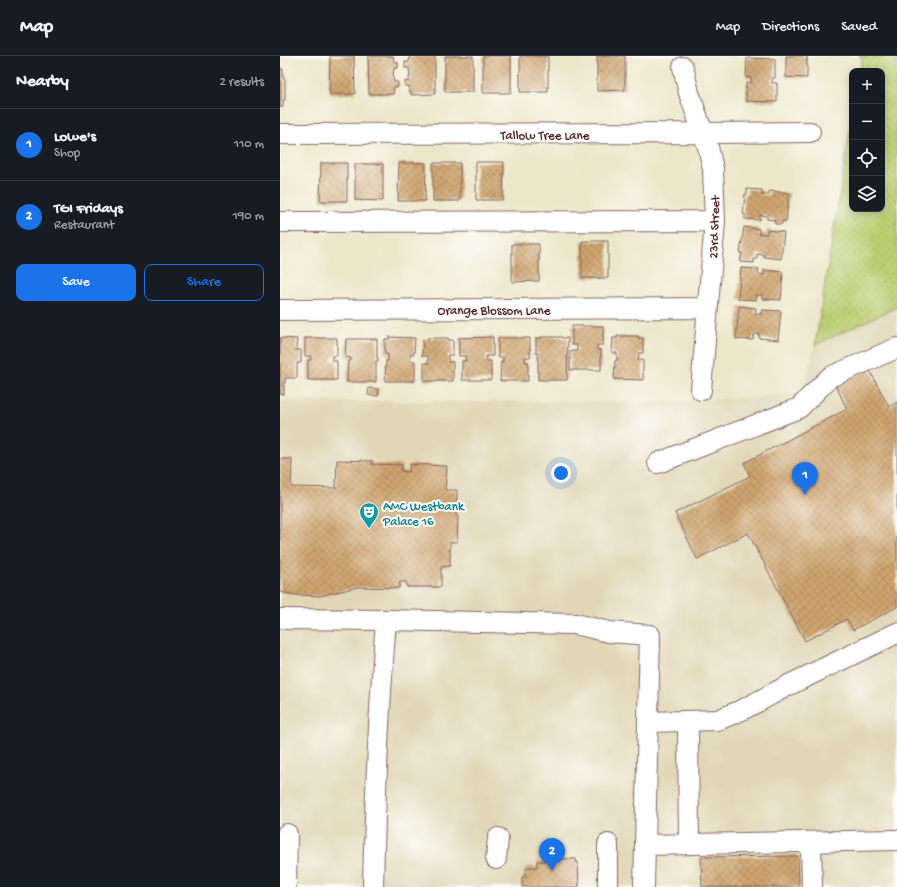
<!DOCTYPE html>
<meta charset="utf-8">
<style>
body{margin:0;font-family:"Gochi Hand",sans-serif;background:#20242c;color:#f1f3f6}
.controls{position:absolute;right:12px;top:12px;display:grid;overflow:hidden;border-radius:8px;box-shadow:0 2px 10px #0003}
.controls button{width:36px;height:36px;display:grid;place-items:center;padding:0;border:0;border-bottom:1px solid #363941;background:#171b24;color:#f1f3f6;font:20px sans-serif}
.you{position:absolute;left:281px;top:417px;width:14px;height:14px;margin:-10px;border:3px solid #fff;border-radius:50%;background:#1a73e8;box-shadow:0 0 0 6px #1a73e833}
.badge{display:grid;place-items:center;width:26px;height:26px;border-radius:50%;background:#1a73e8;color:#fff;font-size:13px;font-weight:700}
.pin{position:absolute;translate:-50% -33px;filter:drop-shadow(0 1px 2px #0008)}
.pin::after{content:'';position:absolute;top:21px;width:14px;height:12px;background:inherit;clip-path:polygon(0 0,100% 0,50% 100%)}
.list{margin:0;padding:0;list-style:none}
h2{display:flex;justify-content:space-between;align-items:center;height:52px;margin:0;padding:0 16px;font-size:17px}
h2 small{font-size:13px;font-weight:400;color:#9ea1a6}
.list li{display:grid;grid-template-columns:26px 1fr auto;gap:12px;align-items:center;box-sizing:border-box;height:72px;padding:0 16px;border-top:1px solid #363941}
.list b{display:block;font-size:15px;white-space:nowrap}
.list p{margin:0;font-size:13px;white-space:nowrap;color:#9ea1a6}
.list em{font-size:13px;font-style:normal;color:#9ea1a6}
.actions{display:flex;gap:8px;padding:12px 16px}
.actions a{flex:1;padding:9px 0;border:1px solid #1a73e8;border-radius:8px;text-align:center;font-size:14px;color:#1a73e8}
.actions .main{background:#1a73e8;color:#fff}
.icon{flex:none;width:22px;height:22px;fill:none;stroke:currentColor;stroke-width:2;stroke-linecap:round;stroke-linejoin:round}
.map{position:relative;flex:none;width:617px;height:831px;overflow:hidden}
header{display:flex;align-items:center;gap:24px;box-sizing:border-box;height:56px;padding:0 20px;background:#171b24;border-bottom:1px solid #363941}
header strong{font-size:19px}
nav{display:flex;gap:22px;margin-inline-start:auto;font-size:14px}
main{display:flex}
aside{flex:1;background:#171b24}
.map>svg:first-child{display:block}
.built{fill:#e1d7b7}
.grass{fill:url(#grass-dots);stroke:#82764e}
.building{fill:url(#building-cross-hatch)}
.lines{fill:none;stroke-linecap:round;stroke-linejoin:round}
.minor-casing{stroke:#836563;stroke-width:22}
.minor{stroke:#fff;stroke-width:20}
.labels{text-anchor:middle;stroke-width:4;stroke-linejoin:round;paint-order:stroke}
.street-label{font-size:13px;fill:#4a1f2b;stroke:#fdfcf7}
.culture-label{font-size:13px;fill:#0d838f;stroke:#fdfcf7;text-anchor:start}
</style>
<header>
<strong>Map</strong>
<nav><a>Map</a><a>Directions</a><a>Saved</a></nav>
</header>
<main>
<aside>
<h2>Nearby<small>2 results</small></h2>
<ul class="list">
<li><span class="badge">1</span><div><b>Lowe's</b><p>Shop</p></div><em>110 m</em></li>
<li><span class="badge">2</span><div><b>TGI Fridays</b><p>Restaurant</p></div><em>190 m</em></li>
</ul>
<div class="actions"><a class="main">Save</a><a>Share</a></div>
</aside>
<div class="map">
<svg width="617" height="831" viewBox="0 0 617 831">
<defs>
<pattern id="grass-dots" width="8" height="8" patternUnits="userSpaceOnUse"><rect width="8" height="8" fill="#bbce71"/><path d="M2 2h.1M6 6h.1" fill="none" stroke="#a2b062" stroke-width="1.8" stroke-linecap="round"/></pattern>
<pattern id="building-cross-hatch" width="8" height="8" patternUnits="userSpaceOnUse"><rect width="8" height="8" fill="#cfa56e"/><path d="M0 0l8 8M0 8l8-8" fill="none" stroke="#aa865b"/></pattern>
</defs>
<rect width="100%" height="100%" fill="#fdfcf7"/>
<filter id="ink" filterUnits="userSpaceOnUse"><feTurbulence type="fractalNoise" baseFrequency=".025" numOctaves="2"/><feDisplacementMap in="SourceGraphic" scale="8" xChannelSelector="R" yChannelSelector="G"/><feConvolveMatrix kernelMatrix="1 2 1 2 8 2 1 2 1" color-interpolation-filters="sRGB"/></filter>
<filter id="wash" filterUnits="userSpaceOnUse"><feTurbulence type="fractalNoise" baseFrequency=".012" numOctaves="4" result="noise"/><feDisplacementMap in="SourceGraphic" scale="16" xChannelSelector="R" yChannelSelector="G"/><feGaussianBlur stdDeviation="0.9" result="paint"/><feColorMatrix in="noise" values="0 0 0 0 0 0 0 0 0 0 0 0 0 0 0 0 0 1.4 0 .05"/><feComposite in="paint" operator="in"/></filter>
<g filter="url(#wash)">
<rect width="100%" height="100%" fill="#ece7ca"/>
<!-- built -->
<path class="built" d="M617 251V831H0V345L390 346 522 338 535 289Z"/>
<!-- grass -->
<path class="grass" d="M579 0H617V251L535 289 572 62V153H602V15H580L582 1Z"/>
<g id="blocks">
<!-- building -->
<path class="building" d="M50 0H74L75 38H50V35H49Z
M88 0H113L114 6H118V12H114L113 21 114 26H118V31H114L113 38H89Z
M130 0H155V38L131 39V36H129V30H125V25L129 26V21H130L129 12H125V6H129Z
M165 0H193V36H165Z
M203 0H231V37H203Z
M240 0H268V36H240Z
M317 0H345V34L317 35Z
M506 0H527V22L506 21Z
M467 2 495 3V22H492V27H497V46L466 45V27H471V22L466 21Z
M0 13H3V22L5 23V44H3V51H0Z
M196 106H224L223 144H196Z
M41 107H67V145H40Z
M119 107H146L145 145H118Z
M153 107H180V145H153Z
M75 108H103V145L75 144Z
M467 133 482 134V139H489V135L509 137 506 165H502V168H495V164L487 163V160L480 159V164L465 163V158H463L465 138H467Z
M464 171 479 173V178H487V174L504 176 501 203 484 201V199L477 198V203H474V207L460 206 462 197H460Z
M302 185H328V222H302Z
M232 188H259V225L232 226Z
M461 212 479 213 478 218 484 219V214L503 216 501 244 482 243V239H477L476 244 458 243Z
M459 250 476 252 475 258H481L482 254 501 255 498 284 479 282V278H474L473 284 456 283Z
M292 270H323V289H317V294H321V314H290V295H297V289H292Z
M337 280H358V282H363V297H359L358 304H363V324L334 323 335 305 337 304V297H332L333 282H337Z
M109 281 135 282 134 298H130V305H135V325H105L106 305H108V298H105V283H109Z
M213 281V300H206V305H211V324H182V305H186L185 300H179V282Z
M261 281H282V282H288L287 324H258V297H256V282H261Z
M0 282 17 283 16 294H21V307H17V322H5V327H0Z
M25 282H57V300H52V305H57V324H28V304H31V300H25Z
M148 282H168V284H173V299H168V306H173V325H144V307H148V300H142L143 283 147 284Z
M218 282H250V301H245V306H248V325H220L221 306H223V301H218Z
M66 283H97V302H98V305H96V326H67L68 305H71V302L65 301Z
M589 313 609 351 617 346V551L573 574 567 563 525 585 468 477 417 503 395 457 470 420 464 407 567 353 556 330Z
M0 329H4V338H0Z
M89 332 99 333 98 340 88 339Z
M0 403H12L11 431 56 432 57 404 92 405V408L122 409 121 415 129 416 130 408 167 410 165 434H177L176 460H178L177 486H170V510L161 511V531H127L126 526H120L119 532 78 531 40 540 17 539 0 536Z
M518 800 519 831H422L421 801Z
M280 803H296V806H298L299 831H242V821H246V811H257V805H280Z"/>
</g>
</g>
<g filter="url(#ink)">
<use href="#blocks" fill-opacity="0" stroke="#836563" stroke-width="1"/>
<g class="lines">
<!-- minor casing -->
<g class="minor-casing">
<path id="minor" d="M403 11 409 37 428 91 433 113 435 165 421 334
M0 78 424 77 530 76
M0 166 435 165
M0 254 428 252
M378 407 519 352 550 321 617 292
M0 563 106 564
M368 666 438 664 464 653 509 629 617 577
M408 666 409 788
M531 786 532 831
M365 789 617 784
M216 803 218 782
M6 831 7 778
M93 831C95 742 99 653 106 564L295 568 329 576 370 579 364 831
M328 831V788"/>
</g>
<!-- minor -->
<use href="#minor" class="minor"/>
</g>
</g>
<!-- icons -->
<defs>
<g id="theatre-pin" transform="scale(1)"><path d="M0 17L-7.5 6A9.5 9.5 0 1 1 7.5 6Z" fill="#0f9aa8" stroke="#fdfcf7"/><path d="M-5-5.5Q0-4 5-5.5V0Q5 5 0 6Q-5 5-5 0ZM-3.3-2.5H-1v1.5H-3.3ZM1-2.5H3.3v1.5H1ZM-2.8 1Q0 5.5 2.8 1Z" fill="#fff"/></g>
</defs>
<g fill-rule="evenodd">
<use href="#theatre-pin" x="89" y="456"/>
</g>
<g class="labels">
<!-- street labels -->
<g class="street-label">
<text x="265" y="83">Tallow Tree Lane</text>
<text transform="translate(433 171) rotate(-88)" y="5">23rd Street</text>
<text x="214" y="258">Orange Blossom Lane</text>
</g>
<!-- culture labels -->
<g class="culture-label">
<text x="103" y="454">AMC Westbank<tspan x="103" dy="15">Palace 16</tspan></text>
</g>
</g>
</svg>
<div class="controls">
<button>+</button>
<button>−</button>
<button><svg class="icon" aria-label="locate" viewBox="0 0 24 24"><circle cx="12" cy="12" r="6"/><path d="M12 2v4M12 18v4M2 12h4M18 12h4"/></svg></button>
<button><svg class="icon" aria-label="layers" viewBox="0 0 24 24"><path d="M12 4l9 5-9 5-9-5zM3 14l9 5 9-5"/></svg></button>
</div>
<div class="you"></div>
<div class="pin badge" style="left:525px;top:439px">1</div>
<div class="pin badge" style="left:272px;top:815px">2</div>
</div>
</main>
